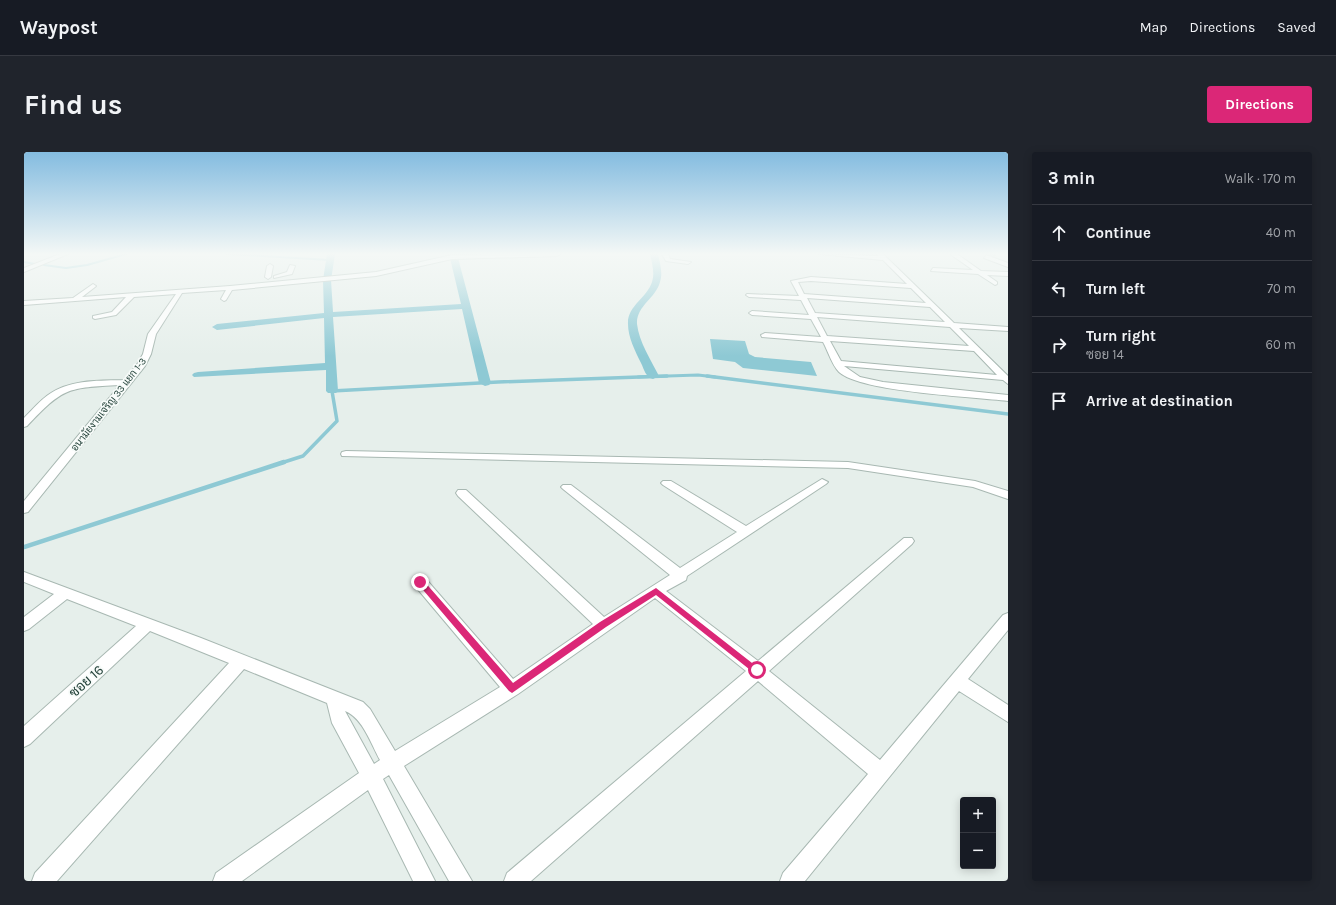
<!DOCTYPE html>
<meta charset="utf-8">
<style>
body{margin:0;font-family:Karla,Sarabun,sans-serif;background:#20242c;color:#f1f3f6}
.controls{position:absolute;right:12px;bottom:12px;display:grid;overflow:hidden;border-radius:4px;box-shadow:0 2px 10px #0003}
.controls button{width:36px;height:36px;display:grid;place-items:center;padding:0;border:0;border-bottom:1px solid #363941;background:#171b24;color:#f1f3f6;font:20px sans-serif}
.stop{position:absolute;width:12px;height:12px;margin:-9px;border:3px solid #db2777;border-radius:50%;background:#fff}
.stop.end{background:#db2777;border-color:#fff;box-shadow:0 1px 4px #0008}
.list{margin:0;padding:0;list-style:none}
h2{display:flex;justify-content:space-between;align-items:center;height:52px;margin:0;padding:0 16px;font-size:17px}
h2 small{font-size:13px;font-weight:400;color:#9ea1a6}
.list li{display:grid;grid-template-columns:26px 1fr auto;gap:12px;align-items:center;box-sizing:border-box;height:56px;padding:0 16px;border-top:1px solid #363941}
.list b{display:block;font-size:15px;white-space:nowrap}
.list p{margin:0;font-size:13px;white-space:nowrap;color:#9ea1a6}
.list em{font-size:13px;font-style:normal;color:#9ea1a6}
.icon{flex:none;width:22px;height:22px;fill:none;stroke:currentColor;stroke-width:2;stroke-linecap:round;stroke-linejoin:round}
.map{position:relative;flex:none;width:984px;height:729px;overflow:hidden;border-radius:4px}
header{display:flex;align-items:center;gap:24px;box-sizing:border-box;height:56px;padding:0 20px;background:#171b24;border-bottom:1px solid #363941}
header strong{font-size:19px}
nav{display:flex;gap:22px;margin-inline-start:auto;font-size:14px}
.intro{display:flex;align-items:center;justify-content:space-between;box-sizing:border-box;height:96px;padding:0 24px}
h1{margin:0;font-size:28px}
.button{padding:10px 18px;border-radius:4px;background:#db2777;color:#fff;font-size:14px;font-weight:700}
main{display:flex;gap:24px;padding:0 24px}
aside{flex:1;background:#171b24;border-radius:4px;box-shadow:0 2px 10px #0003}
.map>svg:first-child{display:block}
.water{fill:#8ec9d4}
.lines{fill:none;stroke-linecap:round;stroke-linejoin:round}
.stream-far3{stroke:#8ec9d4;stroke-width:2}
.stream-far2{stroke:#8ec9d4;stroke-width:3}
.stream-far1{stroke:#8ec9d4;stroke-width:3.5}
.stream{stroke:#8ec9d4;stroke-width:4.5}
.canal{fill:#8ec9d4;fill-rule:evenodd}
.minor-tunnel{stroke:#bfccc8;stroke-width:6;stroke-dasharray:6 3;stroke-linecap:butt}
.minor-casing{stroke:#a8b8b2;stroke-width:2}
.minor{fill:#fff;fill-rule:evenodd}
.route{fill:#db2777}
.labels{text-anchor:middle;stroke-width:3.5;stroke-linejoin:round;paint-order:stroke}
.far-street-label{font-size:10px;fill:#24423a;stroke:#f7fbf9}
.near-street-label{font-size:14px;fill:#24423a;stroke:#f7fbf9}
</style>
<header>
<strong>Waypost</strong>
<nav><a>Map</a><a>Directions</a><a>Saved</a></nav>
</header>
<div class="intro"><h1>Find us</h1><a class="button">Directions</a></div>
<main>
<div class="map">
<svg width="984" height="729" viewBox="0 0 984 729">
<rect width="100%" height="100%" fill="#e6efeb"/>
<!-- water -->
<path class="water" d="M686 187 721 189 725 202 731 205 787 210 793 224 719 216 711 210 689 207Z"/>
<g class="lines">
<!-- stream-far3 -->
<path class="stream-far3" d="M203 102 306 108
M0 110 11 112
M20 113 42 116 63 113 102 102"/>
<!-- stream-far2 -->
<path class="stream-far2" d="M614 225 674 223 691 225"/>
<!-- stream-far1 -->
<path class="stream-far1" d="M683 224 984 262
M257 311 279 304 313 269 308 239 474 230 643 224"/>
<!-- stream -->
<path class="stream" d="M0 395 260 310"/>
<!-- canal -->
<path class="canal" d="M303 102H311L307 128 309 160 437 152 425 102H433L467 231 465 233 461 234 455 231 438 157 309 165 314 239 312 241H304L302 239V218L170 225 168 223 170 221 174 220 301 211 300 166 193 178 188 175 193 172 300 161 299 128Z
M626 102H634C636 111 639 121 636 130 632 146 612 154 613 172 615 190 627 208 635 224L629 227C622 226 620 217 617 211 611 199 604 185 604 172 603 154 623 146 628 130 631 121 628 111 626 102Z"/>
<!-- minor-tunnel -->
<path class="minor-tunnel" d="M966 103 971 105"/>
<!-- minor casing -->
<g class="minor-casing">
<path id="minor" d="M36 102H44L0 120V116Z
M475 102H536L533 104 428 107 352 124 208 138 202 148 200 149 197 147 202 138 158 141 132 182 127 202 121 214 4 360 0 361V349L96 233C43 236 40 235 3 274L0 275V266C9 257 17 247 27 241 49 227 76 229 101 228L114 211 119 202 124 182 152 142 110 145 92 163 71 167 69 166V164L88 160 102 145 0 153V149L49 146 69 132 72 134 71 135 58 145 206 134 352 120 428 103Z
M638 102H644L646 107 667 110 664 112 642 109Z
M795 102 855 104 853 102H859L930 171 984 175V179L935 176 984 224V232L979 228 820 214 836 225 859 230 984 243V249C951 245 836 240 815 220 808 213 804 199 799 190L738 185 737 183 741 181 797 185 787 167 728 163 725 161 728 159 785 163 777 148 725 145 722 143 723 142 775 144 767 129 787 125 883 132 859 108ZM787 129 887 136 902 151 780 142 774 130ZM783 146 906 155 921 170 791 161ZM793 165 926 175 945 194 803 184ZM806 189 950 199 973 223 817 209Z
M926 102H933L957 119 984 120V124L963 123 973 130V132L971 133 954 122 907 119 909 116 949 118Z
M962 103 984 111V115L960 106Z
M246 112 249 114 247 125 244 127 241 125 243 114Z
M266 113 271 114 268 122 250 126V124L263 120Z
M322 299 824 310 951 329 984 339V347L949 335 824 316 318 304 317 302 318 300Z
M798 327 804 330 802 332 663 424 662 428 642 439 734 509 880 386H888L890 389 888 392 745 519 856 608 979 463 984 461V478L944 527 984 553V570L935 539 781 729H756L759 721 844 622 734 529 507 729H480L483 721 722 519 631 446 494 542 380 614 448 729H425L365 623 359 627 411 729H389L344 638 218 729H189L192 721 335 621 308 571 303 551 220 517 33 729H8L11 721 205 511 126 479 6 592 0 595V574L112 474 43 447 5 477 0 479V465L30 442 0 430V420L177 486 339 550 346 557 371 599 476 535 391 434 389 430 391 426 396 425 401 426 489 527 569 472 434 344 432 341 434 338H442L580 465 646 423 539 337 537 335 539 333H547L656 416 713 380 639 333 637 331 639 329H647L722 374ZM321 559C339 566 347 592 356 608L350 612Z"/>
</g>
<!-- minor -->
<use href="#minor" class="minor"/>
</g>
<!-- sky -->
<linearGradient id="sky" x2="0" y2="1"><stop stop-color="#84bce0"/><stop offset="0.5" stop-color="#f4f8f6"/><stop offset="1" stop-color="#f4f8f6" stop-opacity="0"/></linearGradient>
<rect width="984" height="204" fill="url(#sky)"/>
<!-- route -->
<path class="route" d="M394 428H399L489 531 576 470 632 436 737 518 736 521H730L632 443 582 475 488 541 485 539 394 432Z"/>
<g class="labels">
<!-- far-street labels -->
<g class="far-street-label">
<text transform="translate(84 252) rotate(-52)" y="4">อนามัยงามเจริญ 33 แยก 1-3</text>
</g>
<!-- near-street labels -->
<g class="near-street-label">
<text transform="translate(62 529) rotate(-42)" y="5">ซอย 16</text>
</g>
</g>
</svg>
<div class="controls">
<button>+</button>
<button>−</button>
</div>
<div class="stop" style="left:733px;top:518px"></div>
<div class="stop end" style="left:396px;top:430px"></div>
</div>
<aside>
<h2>3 min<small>Walk · 170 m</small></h2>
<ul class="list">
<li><svg class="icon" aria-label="ahead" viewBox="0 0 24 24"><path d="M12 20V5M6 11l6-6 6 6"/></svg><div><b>Continue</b></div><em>40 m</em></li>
<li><svg class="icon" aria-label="left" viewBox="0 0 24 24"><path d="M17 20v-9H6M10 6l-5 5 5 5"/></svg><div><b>Turn left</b></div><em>70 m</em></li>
<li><svg class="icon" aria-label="right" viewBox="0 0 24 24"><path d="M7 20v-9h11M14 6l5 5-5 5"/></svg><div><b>Turn right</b><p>ซอย 14</p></div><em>60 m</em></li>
<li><svg class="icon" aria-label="arrive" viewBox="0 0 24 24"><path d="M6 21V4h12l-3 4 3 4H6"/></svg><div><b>Arrive at destination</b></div></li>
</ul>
</aside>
</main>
